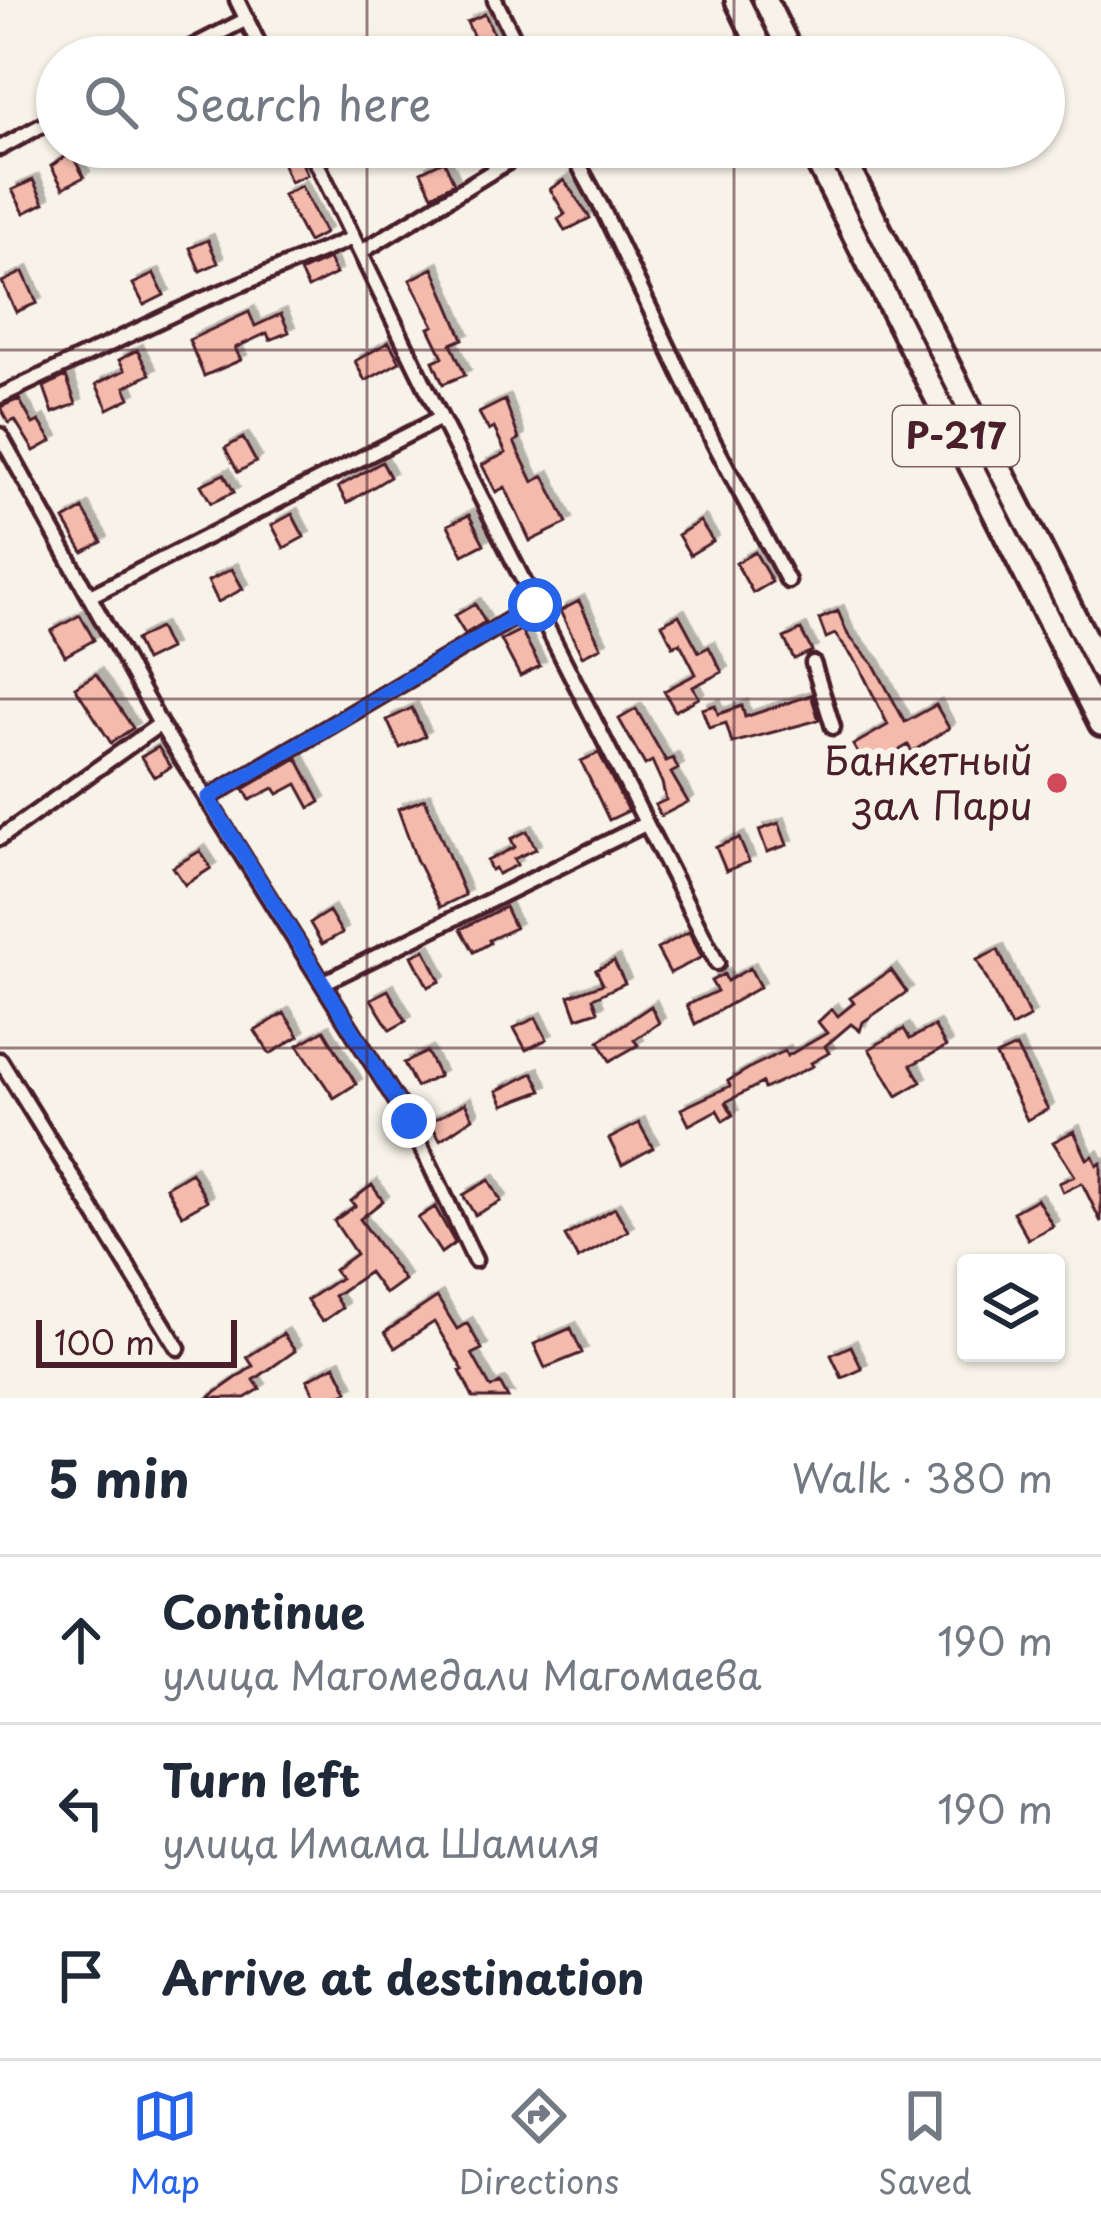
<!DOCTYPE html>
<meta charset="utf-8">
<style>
body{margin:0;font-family:"Playpen Sans",sans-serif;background:#f6f6f7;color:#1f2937}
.controls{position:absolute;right:36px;bottom:36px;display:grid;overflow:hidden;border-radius:12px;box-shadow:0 3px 9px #0004}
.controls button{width:108px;height:108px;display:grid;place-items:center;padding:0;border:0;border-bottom:3px solid #e0e1e3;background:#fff;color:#1f2937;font:60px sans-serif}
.scale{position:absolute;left:36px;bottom:30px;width:201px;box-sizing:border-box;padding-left:12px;border:6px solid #4a1f2b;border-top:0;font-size:33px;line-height:42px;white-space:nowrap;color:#4a1f2b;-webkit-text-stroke:9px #f7f3e8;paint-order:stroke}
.stop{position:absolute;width:36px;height:36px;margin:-27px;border:9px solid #2563eb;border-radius:50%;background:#fff}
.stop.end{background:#2563eb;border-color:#fff;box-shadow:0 3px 12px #0008}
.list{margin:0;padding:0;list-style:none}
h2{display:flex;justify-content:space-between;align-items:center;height:156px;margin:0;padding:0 48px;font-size:51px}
h2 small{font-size:39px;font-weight:400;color:#747a83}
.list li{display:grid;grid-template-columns:78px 1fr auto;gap:36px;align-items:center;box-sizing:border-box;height:168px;padding:0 48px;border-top:3px solid #e0e1e3}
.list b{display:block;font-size:45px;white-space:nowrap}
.list p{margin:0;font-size:39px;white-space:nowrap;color:#747a83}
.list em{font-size:39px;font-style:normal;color:#747a83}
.icon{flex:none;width:66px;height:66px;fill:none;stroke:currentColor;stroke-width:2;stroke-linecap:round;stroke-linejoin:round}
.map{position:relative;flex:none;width:1101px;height:1398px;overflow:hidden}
.search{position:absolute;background:#fff;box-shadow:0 3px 9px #0004;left:36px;right:36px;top:36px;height:132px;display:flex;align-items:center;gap:30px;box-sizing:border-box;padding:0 42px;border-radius:66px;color:#747a83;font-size:45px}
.sheet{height:660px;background:#fff}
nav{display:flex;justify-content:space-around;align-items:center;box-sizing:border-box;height:168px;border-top:3px solid #e0e1e3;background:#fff;font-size:33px;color:#747a83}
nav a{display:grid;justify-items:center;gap:6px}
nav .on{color:#2563eb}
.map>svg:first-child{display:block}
.building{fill:#f4bbac;stroke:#4a1f2b;stroke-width:3;filter:url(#shadow)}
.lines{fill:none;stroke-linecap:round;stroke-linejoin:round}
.street-casing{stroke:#4a1f2b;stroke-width:21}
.highway-casing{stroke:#4a1f2b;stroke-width:30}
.street{stroke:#f7f3e8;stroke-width:12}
.highway{stroke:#f7f3e8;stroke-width:21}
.route{stroke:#2563eb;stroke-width:15}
.grid{fill:none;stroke:#4a1f2b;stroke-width:3;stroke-opacity:0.55}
.poi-dot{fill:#d1495b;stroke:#f7f3e8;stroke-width:4.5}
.labels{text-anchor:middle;stroke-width:12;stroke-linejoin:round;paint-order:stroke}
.shield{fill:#f7f3e8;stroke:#7e5f64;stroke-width:3}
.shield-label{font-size:36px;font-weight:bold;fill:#4a1f2b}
.poi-label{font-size:39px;fill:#4a1f2b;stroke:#f7f3e8;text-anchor:end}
</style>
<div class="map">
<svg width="1101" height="1398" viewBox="0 0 1101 1398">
<defs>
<filter id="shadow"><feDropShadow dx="5.5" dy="-5.5" stdDeviation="0" flood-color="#0004"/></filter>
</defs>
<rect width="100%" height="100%" fill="#f7f3e8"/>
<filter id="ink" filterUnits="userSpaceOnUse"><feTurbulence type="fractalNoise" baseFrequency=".00833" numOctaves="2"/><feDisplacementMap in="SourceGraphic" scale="24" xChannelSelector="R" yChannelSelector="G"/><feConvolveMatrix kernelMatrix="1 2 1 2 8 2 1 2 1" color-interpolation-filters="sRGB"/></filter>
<g filter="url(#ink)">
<!-- building -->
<path class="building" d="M485 14 498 44 480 51 467 22Z
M283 147H296L307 175 290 182 277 149Z
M71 153 84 177 63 188 51 166Z
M444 161 454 183 432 195 421 172Z
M33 180 44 203 24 213 12 190Z
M564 180 590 218 565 231 558 219 565 214 550 189Z
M301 186 325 233 308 242 283 195Z
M208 240 218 263 200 271 190 248Z
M329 259 336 274 308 288 300 272Z
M433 268 463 339 451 344 465 375 443 384 433 361 443 357 429 328 434 326 410 280Z
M23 272 37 303 16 312 2 282Z
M154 274 164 295 144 305 133 284Z
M249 312 255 326 281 314 289 332 270 340 267 333 235 348 241 360 204 376 189 340Z
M389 342 400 362 365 381 355 361Z
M137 350 150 374 125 387 130 398 108 409 96 384 125 370 119 360Z
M66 376 76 404 53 413 44 387Z
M19 399 33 424 39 421 52 441 34 451 15 420 9 423 0 407Z
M505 400 519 439 514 442 533 482 544 476 567 523 530 541 505 487 496 492 482 465 506 453 494 428 489 431 479 413Z
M243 438 256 462 238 472 225 448Z
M382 462 390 477 347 503 338 487Z
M224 474 234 492 211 503 201 485Z
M83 509 102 542 83 552 64 520Z
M292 514 304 537 284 548 272 525Z
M469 515 484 544 463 555 448 525Z
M700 521 713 541 690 555 678 535Z
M755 552 772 582 753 593 736 563Z
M232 569 243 589 218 602 208 581Z
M579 601 601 647 582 656 560 611Z
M475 604 485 622 465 634 454 616Z
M838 611 848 635 874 665 905 722 936 705 949 728 912 752 908 745 867 769 853 745 888 725 859 666 835 634 826 638 819 619Z
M80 615 94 640 65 656 51 631Z
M679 615 699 652 709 647 722 672 693 687 699 698 675 711 664 691 696 674 680 643 673 646 662 624Z
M159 628 169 649 145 661 135 640Z
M521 630 540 666 520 676 501 640Z
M801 630 812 651 794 659 784 638Z
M96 674 133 728 111 743 75 687Z
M811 695 819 720 732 743 726 723 709 728 702 709 715 705 718 714 742 706 745 717Z
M412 708 425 736 400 748 387 720Z
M636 709 666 761 673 758 678 769 671 773 688 802 661 816 655 805 666 800 662 783 652 761 645 765 619 719Z
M158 747 171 767 154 777 141 757Z
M599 753 628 811 609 820 581 761Z
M297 758 320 802 310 808 297 784 278 794 274 788 250 800 244 789Z
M425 799 465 895 440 907 416 859 398 809Z
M779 823 787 845 767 852 759 830Z
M527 831 536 849 514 859 517 865 498 874 495 868 491 870 487 861 515 847 511 839Z
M739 838 749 862 726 871 716 847Z
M200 851 211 868 185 885 173 867Z
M505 907 515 928 489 940 490 943 474 952 461 929Z
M329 911 342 933 322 944 310 923Z
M689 932 702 957 670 973 657 949Z
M425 950 440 981 428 987 412 956Z
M998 950 1030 1017 1011 1027 977 960Z
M614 961 625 983 593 998 598 1011 577 1018 569 996 603 984 596 970Z
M750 968 760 987 695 1024 687 1005 717 991 711 981 724 974 727 981Z
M891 970 907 992 863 1022 860 1031 851 1024 825 1046 829 1053 811 1063 813 1066 764 1089 762 1083 726 1102 733 1115 723 1121 717 1110 689 1125 681 1109 730 1086 728 1081 753 1066 785 1051 787 1056 827 1033 818 1022 832 1009 838 1016 854 1003 850 998Z
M388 990 406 1021 390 1030 371 999Z
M651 1006 659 1023 634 1040 638 1045 610 1061 599 1041Z
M284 1013 299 1036 270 1054 255 1031Z
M536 1018 547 1039 526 1050 514 1028Z
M934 1026 946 1047 911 1065 921 1082 897 1096 869 1049 904 1029 910 1039Z
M324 1030 356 1084 334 1098 298 1045Z
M1016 1047 1048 1109 1027 1120 996 1056Z
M427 1052 439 1076 416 1087 404 1063Z
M533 1073 542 1091 504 1105 497 1091Z
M465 1103 473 1118 440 1140 430 1122Z
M639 1123 653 1148 622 1165 609 1139Z
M1074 1131 1087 1159 1093 1156 1097 1165 1101 1163V1222L1082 1183 1063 1192 1059 1183 1075 1176 1053 1142Z
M191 1172 207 1201 182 1215 166 1187Z
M489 1180 501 1201 475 1215 463 1195Z
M372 1185 383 1201 360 1219 404 1280 385 1294 369 1272 334 1296 342 1308 322 1322 307 1300 340 1278 334 1270 356 1254 334 1221 355 1206 351 1201Z
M1037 1199 1053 1226 1028 1239 1013 1212Z
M435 1207 455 1243 441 1253 418 1218Z
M615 1208 628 1231 578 1259 565 1236Z
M437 1297 457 1329 467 1323 482 1349 472 1354 491 1388 500 1383 508 1398H473L460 1371 463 1370 434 1322 395 1348 385 1332Z
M571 1328 582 1353 545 1368 534 1344Z
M283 1334 295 1351 254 1380 260 1389 245 1398H208L253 1366 247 1357Z
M851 1346 862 1369 842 1378 831 1355Z
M335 1365 348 1391 334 1398H316L307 1380Z"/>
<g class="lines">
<!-- street casing -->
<g class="street-casing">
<path id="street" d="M237 0 265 57
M495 0 523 57
M173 57 247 19
M309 147 441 418 717 963
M569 147 601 206 713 441 788 581
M0 148 57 117
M361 252 532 147
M0 396 200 301 353 238
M0 435 160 724 409 1121 475 1260
M92 595 441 418
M813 663 833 727
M208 798 535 605
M0 838 160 724
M323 983 645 824
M0 1060 178 1348"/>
</g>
<!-- highway casing -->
<g class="highway-casing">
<path id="highway" d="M737 0 765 57
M765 0 793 57
M810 147 1101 724
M838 147 1101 669"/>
</g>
<!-- street -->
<use href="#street" class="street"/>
<!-- highway -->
<use href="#highway" class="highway"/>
</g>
</g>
<g class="lines" filter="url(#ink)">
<!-- route -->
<path class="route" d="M409 1121 208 798 535 605"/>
</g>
<!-- grid -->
<path class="grid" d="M367 0V57M734 0V57M367 147V1398M734 147V1398M0 350H1101M0 699H1101M0 1048H1101"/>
<!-- markers -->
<circle class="poi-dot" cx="1057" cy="783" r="12"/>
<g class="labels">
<!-- shield labels -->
<rect class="shield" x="893" y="406" width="126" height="60" rx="9"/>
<g class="shield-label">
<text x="956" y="449">Р-217</text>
</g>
<!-- poi labels -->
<g class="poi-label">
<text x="1033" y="775">Банкетный<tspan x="1033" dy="45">зал Пари</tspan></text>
</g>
</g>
</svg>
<div class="controls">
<button><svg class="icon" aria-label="layers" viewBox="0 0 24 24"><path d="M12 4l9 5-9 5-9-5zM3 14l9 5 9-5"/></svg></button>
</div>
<div class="scale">100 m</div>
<div class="stop" style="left:535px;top:605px"></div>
<div class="stop end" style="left:409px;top:1121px"></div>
<div class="search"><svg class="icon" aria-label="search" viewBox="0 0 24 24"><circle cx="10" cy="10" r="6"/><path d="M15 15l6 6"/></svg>Search here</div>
</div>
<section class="sheet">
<h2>5 min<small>Walk · 380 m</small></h2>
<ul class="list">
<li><svg class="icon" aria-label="ahead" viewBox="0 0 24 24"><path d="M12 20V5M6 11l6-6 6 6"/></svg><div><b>Continue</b><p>улица Магомедали Магомаева</p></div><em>190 m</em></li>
<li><svg class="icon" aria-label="left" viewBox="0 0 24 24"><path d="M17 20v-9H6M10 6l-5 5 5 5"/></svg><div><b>Turn left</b><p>улица Имама Шамиля</p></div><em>190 m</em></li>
<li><svg class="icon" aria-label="arrive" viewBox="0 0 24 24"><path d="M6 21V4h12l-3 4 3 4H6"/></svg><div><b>Arrive at destination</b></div></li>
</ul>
</section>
<nav>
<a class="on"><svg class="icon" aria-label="map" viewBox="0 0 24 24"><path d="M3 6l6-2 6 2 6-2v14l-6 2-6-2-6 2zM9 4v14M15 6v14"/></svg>Map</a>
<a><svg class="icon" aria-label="directions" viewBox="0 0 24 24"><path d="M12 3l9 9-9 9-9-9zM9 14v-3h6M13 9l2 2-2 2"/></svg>Directions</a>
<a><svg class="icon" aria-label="saved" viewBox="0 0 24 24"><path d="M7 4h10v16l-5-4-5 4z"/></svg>Saved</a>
</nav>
